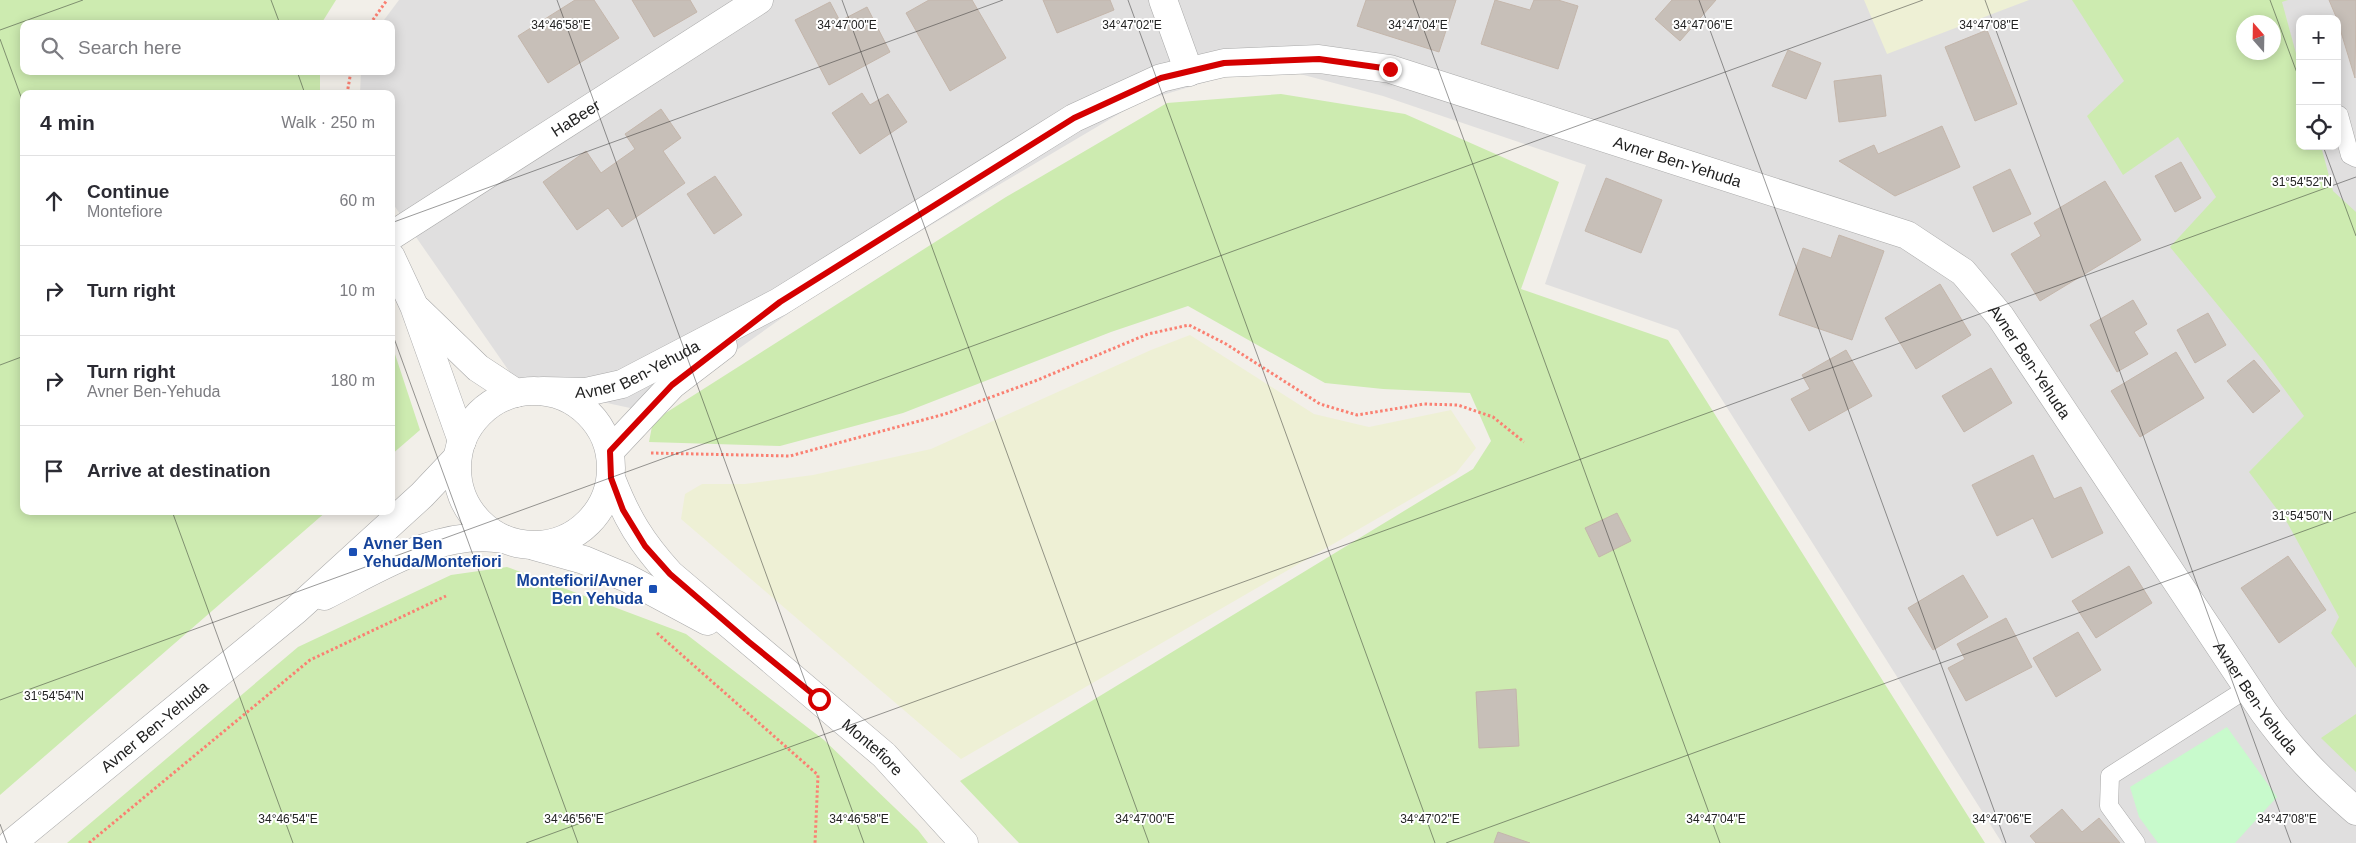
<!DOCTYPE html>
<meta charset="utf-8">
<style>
body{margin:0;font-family:Helvetica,sans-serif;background:#f2f2f3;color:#2b2b33}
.controls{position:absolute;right:15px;top:15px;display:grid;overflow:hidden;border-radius:10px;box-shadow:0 2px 12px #0003}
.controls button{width:45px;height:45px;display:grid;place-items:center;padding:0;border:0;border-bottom:1px solid #e1e1e2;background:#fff;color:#2b2b33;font:25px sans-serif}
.compass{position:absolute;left:2236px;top:15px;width:45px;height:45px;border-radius:50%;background:#fff;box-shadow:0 2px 12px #0003;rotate:340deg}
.stop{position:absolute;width:15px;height:15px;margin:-11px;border:4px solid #d40000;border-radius:50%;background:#fff}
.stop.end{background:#d40000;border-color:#fff;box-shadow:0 1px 5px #0008}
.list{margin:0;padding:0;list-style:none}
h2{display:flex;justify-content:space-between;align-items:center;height:65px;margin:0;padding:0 20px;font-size:21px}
h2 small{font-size:16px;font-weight:400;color:#7c7c81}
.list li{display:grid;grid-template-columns:32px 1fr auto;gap:15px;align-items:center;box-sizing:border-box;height:90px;padding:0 20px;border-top:1px solid #e1e1e2}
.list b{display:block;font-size:19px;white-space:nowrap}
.list p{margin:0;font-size:16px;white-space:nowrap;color:#7c7c81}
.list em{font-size:16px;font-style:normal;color:#7c7c81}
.icon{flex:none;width:28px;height:28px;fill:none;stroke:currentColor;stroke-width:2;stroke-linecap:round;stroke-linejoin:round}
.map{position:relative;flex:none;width:2356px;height:843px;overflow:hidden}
.search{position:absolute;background:#fff;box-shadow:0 2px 12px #0003;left:20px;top:20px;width:375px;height:55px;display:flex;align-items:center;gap:12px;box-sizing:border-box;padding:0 18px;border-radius:10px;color:#7c7c81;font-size:19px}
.panel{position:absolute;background:#fff;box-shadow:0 2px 12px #0003;left:20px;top:90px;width:375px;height:425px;border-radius:10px}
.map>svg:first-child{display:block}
.residential{fill:#e0dfdf;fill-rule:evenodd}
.farmland{fill:#eef0d5}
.grass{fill:#cdebb0;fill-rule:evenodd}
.park{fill:#c8facc}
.building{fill:#c7bfb8;stroke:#c4b6ab}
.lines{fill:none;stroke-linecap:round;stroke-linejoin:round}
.service-casing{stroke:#a9a9a9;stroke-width:19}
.minor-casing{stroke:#a9a9a9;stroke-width:29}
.tertiary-casing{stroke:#a9a9a9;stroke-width:29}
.path{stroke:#fa8072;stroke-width:3;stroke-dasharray:2.5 2.5;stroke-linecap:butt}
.service{stroke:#fff;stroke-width:18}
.minor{stroke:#fff;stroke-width:28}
.tertiary{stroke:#fff;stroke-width:28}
.route{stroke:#d40000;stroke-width:6}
.ticks{fill:none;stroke:#222;stroke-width:1;stroke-opacity:0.45}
.transit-dot{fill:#1a4fb4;stroke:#fff;stroke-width:2}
.labels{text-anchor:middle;stroke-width:4;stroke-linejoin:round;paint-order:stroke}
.street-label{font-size:16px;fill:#222;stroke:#fff}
.transit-label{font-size:16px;font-weight:bold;fill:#164399;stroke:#fff;text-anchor:start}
.ticks-label{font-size:12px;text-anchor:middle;fill:#222;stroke:#fff;stroke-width:4;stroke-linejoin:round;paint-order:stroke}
</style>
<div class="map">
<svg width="2356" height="843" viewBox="0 0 2356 843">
<rect width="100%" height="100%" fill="#f2efe9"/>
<!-- residential -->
<path class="residential" d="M399 0H2356V843H2002L1678 330 1545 284 1586 165 1383 96 1300 74 1226 76 1139 102 823 289 649 412 518 384 391 201V94H360L361 71H391V24H381ZM2300 19H2337V146H2300ZM2244 22H2274V52H2244Z"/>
<!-- farmland -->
<path class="farmland" d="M1864 0H2029L1887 54Z
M1190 335 1314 414 1369 427 1451 410 1476 448 1456 473 961 759 681 519 685 494 702 484H745L813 475 931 449 1151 350Z"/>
<!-- grass -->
<path class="grass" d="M0 0H336L321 24H24V71H320V94H24V511H327L0 795Z
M2072 0H2288L2282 2 2300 68V146H2321L2333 191 2356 212V668L2331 633 2339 617 2288 524 2249 472 2304 416 2263 360 2170 247 2216 197 2178 137 2123 175 2087 116 2124 81ZM2274 22V52H2244V22Z
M1281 94 1405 114 1559 182 1521 289 1668 340 1985 843H1019L960 781 1473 469 1491 441 1470 393 1383 389 1325 383 1188 306 1111 332 903 413 780 446 649 442 653 421 1006 197 1167 103Z
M391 342 420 430 391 455Z
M507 567 686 634 824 740 918 830 928 843H67L298 647 451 575Z
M2356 714V772L2321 738Z"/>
<!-- park -->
<path class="park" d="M2227 727 2277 797 2235 843H2158L2139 817 2130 787Z"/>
<!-- building -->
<path class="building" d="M575 0H594L619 38 548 83 518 36Z
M632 0H690L697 12 654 37Z
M929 0H972L1006 58 950 91 906 13Z
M1043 0H1110L1114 10 1057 33Z
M1366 0H1456L1439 52 1357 26Z
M1495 0 1530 10 1534 0H1558L1578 6 1558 69 1481 44Z
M1672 0H1716L1680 41 1655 19Z
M2329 0H2356L2355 78 2337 19Z
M830 2 840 21 867 7 890 52 829 85 795 20Z
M1987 30 2017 104 1975 121 1945 47Z
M1788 50 1821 63 1806 99 1772 86Z
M1881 75 1886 116 1839 122 1834 81Z
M862 93 870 105 888 94 907 122 860 154 832 113Z
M661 109 681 138 663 151 685 183 622 227 608 208 577 230 543 182 586 151 601 173 635 149 625 134Z
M1942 126 1960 167 1895 196 1839 161 1874 145 1878 154Z
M2181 162 2201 198 2175 212 2155 176Z
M2010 169 2031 214 1993 232 1973 187Z
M715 176 742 215 714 234 687 194Z
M1606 178 1662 200 1641 253 1585 231Z
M2105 181 2141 240 2040 301 2011 254 2041 236 2034 223Z
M1839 235 1884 251 1852 340 1779 315 1803 248 1831 258Z
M1940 284 1971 335 1916 369 1885 318Z
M2133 300 2147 324 2134 332 2148 354 2117 372 2090 325Z
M2208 313 2226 345 2195 363 2177 330Z
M1846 350 1872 396 1809 431 1791 399 1810 389 1802 375Z
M2176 352 2204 398 2140 437 2111 391Z
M2254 360 2280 391 2253 413 2227 381Z
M1991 368 2012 403 1964 432 1942 396Z
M2033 455 2054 499 2081 487 2103 533 2052 558 2033 518 1997 536 1972 485Z
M1617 513 1631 541 1599 557 1585 528Z
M2288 556 2326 610 2279 643 2241 588Z
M2129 566 2152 603 2096 638 2072 601Z
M1963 575 1988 617 1933 650 1908 608Z
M2006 618 2032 667 1966 701 1948 668 1965 659 1957 644Z
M2078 632 2101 670 2056 697 2033 658Z
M1516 689 1519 746 1479 748 1476 692Z
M2062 809 2082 832 2099 818 2120 843H2036L2030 836Z
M1498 832 1530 843H1494Z"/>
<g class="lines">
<!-- service casing -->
<g class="service-casing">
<path id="service" d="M2339 115 2350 155 2356 158
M2136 843 2109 806 2110 776 2248 688"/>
</g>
<!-- minor casing -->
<g class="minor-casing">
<g id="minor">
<path d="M1163 0 1189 72"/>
<path id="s1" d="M391 236 759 0"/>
<path d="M391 257 414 306 462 441"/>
<path d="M418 310 478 368 516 393"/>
<path id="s2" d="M543 391 586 392 622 384 779 302 1074 118 1161 78 1224 63 1319 59 1390 69 1907 235 1963 272 2000 316 2263 711C2292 751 2319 779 2356 811"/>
<path d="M610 451 672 385 723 346"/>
</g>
</g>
<!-- tertiary casing -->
<g class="tertiary-casing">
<g id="tertiary">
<circle cx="534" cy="468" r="77"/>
<path id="s3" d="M611 478C627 519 641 542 670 574L884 755 964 843"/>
<path d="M534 546 584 560 627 578 707 621"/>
<path d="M324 596C378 569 440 528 503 539"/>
<path id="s4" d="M12 843 296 610 422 495 457 458"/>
</g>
</g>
<!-- path -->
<path class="path" d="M370 24 387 0
M347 94 351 71
M651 453 790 456 945 414 1035 381 1148 334 1189 325 1226 344 1320 404 1357 415 1424 404 1458 405 1493 417 1524 442
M657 633 818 775 815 843
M89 843 310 660 446 596"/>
<!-- service -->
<use href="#service" class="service"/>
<!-- minor -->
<use href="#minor" class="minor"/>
<!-- tertiary -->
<use href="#tertiary" class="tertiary"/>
</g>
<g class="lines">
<!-- route -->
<path class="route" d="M819 699 749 642 670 574 645 546 623 510 611 478 610 451 672 385 780 302 1074 118 1161 78 1224 63 1319 59 1390 69"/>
</g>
<!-- ticks -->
<path class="ticks" d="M271 0 280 24M557 0 864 843M842 0 1149 843M1128 0 1435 843M1413 0 1720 843M1699 0 2006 843M1985 0 2291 843M2270 0 2300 81M0 30 83 0M0 39 24 105M297 71 305 94M2323 146 2356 236M391 223 1003 0M391 330 578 843M0 365 24 356M172 511 293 843M0 700 1923 0M0 824 7 843M526 843 2356 177M1446 843 2356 512"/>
<!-- markers -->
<g class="transit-dot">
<rect x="348" y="547" width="10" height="10" rx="2.5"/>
<rect x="648" y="584" width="10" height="10" rx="2.5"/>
</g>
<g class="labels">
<!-- street labels -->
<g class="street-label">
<text dy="6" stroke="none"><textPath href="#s1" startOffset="219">HaBeer</textPath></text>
<text dy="6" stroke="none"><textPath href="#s2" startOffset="1234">Avner Ben-Yehuda</textPath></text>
<text dy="6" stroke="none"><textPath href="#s2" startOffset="1654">Avner Ben-Yehuda</textPath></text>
<text dy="6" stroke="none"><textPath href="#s2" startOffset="99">Avner Ben-Yehuda</textPath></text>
<text dy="6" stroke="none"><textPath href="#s2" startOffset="2059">Avner Ben-Yehuda</textPath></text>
<text dy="6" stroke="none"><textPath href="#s4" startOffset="184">Avner Ben-Yehuda</textPath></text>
<text dy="6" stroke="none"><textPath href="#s3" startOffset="380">Montefiore</textPath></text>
</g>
<!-- transit labels -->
<g class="transit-label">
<text x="363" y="549">Avner Ben<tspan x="363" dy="18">Yehuda/Montefiori</tspan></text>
<text x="643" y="586" text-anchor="end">Montefiori/Avner<tspan x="643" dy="18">Ben Yehuda</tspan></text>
</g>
</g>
<g class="ticks-label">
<text x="561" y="29">34°46'58"E</text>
<text x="847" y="29">34°47'00"E</text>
<text x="1132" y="29">34°47'02"E</text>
<text x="1418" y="29">34°47'04"E</text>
<text x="1703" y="29">34°47'06"E</text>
<text x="1989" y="29">34°47'08"E</text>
<text x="2302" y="186">31°54'52"N</text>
<text x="2302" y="520">31°54'50"N</text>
<text x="54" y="700">31°54'54"N</text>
<text x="288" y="823">34°46'54"E</text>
<text x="574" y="823">34°46'56"E</text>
<text x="859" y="823">34°46'58"E</text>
<text x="1145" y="823">34°47'00"E</text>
<text x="1430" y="823">34°47'02"E</text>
<text x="1716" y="823">34°47'04"E</text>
<text x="2002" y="823">34°47'06"E</text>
<text x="2287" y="823">34°47'08"E</text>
</g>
</svg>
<div class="controls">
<button>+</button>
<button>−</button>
<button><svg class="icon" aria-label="locate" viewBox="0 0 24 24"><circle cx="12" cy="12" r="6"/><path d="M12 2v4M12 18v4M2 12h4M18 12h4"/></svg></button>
</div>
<svg class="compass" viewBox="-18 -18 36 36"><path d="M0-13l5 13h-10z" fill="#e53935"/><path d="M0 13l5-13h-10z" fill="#7c7c81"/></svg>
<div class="stop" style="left:819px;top:699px"></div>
<div class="stop end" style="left:1390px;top:69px"></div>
<div class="search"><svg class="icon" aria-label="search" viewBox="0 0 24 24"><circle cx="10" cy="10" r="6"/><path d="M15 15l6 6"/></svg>Search here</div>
<section class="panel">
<h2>4 min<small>Walk · 250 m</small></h2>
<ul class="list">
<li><svg class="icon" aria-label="ahead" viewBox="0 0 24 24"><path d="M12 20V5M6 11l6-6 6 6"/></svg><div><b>Continue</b><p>Montefiore</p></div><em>60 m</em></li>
<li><svg class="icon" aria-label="right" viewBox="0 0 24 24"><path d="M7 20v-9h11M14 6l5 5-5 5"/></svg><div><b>Turn right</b></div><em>10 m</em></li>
<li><svg class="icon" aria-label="right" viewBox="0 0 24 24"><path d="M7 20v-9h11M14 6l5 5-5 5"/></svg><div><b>Turn right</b><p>Avner Ben-Yehuda</p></div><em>180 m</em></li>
<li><svg class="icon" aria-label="arrive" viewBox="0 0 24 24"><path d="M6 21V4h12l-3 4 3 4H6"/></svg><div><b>Arrive at destination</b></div></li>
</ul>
</section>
</div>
